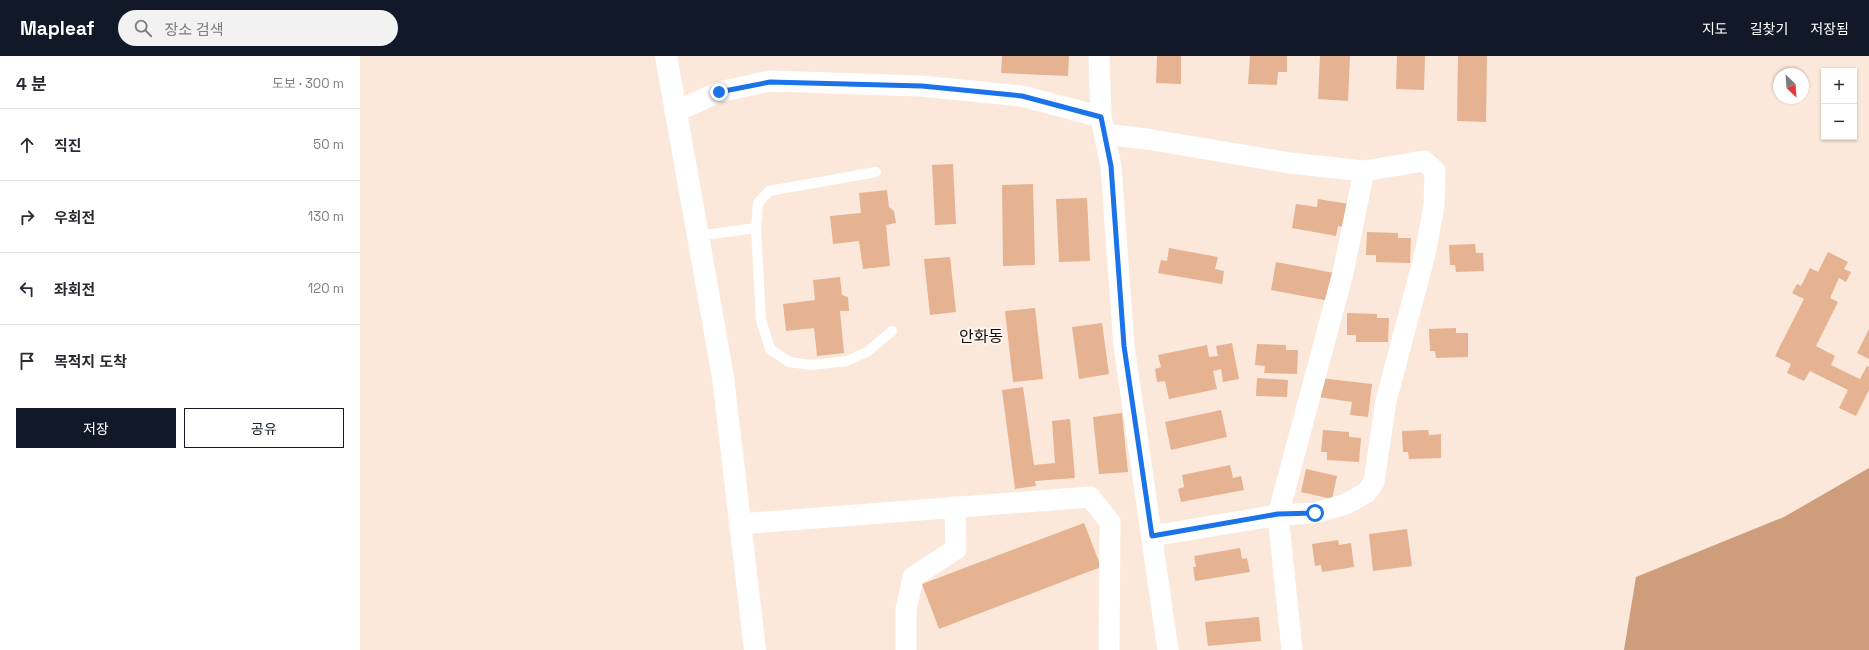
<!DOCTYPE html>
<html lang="ko">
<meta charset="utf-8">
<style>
body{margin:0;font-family:"Space Grotesk","Noto Sans KR",sans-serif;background:#f2f2f3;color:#2b2b33}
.controls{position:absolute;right:12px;top:12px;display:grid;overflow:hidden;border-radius:0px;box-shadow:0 1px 3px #0004}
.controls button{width:36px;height:36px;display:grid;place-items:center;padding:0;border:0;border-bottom:1px solid #e1e1e2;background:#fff;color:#2b2b33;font:20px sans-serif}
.compass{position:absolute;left:1413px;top:12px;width:36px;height:36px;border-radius:50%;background:#fff;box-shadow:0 1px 3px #0004;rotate:155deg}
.stop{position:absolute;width:12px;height:12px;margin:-9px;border:3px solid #1a73e8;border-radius:50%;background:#fff}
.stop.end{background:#1a73e8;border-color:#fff;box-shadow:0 1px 4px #0008}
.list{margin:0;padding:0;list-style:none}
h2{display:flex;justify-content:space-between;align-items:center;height:52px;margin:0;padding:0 16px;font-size:17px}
h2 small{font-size:13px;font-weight:400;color:#7c7c81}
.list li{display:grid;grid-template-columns:26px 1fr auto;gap:12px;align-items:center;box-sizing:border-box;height:72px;padding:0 16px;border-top:1px solid #e1e1e2}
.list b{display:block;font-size:15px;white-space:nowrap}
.list em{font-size:13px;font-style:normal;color:#7c7c81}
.actions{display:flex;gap:8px;padding:12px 16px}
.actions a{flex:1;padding:9px 0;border:1px solid #111827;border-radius:0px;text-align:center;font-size:14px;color:#111827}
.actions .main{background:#111827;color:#fff}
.icon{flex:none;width:22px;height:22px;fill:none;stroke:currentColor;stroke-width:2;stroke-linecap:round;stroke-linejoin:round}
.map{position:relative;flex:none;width:1509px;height:594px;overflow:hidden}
header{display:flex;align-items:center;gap:24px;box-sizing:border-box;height:56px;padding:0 20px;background:#111827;color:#fff}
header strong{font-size:19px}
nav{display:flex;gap:22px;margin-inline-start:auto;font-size:14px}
.search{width:280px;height:36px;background:#f2f2f3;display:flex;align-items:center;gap:10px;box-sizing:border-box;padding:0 14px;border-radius:22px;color:#7c7c81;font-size:15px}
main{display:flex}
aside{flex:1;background:#fff}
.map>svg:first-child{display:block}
.forest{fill:#ce9d7b}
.building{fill:#e5b391}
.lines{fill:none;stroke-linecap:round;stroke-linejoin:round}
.service{stroke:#fff;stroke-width:10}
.minor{stroke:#fff;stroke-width:21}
.tertiary{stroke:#fff;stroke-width:22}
.route{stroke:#1a73e8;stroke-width:5}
.labels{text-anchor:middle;stroke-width:3.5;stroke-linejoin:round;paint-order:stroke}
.quarter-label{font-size:16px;fill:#170c06;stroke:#fef8f3}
</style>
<header>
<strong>Mapleaf</strong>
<div class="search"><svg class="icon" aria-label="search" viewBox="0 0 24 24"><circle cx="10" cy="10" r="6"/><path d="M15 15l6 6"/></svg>장소 검색</div>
<nav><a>지도</a><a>길찾기</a><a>저장됨</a></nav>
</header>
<main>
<aside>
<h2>4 분<small>도보 · 300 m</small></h2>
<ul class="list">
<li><svg class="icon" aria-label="ahead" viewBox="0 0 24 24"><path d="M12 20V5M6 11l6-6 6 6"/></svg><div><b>직진</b></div><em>50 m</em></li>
<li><svg class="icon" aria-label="right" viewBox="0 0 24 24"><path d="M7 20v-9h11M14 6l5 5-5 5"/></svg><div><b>우회전</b></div><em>130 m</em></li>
<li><svg class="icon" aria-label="left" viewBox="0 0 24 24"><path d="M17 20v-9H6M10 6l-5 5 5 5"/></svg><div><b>좌회전</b></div><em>120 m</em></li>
<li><svg class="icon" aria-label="arrive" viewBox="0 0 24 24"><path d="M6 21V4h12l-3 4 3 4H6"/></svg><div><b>목적지 도착</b></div></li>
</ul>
<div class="actions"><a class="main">저장</a><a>공유</a></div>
</aside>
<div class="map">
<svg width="1509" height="594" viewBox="0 0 1509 594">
<rect width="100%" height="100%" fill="#fbe8da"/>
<!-- forest -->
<path class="forest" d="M1509 412V594H1264L1276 521 1424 461Z"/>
<!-- building -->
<path class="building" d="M642 0H709L708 20 641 17Z
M797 0H821V28L796 27Z
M890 0H927V16H918L917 29 888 28Z
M960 0H990L988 45 958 43Z
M1037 0H1065L1064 34 1036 33Z
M1098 0H1127L1126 66 1097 65Z
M593 108 596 168 575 169 572 109Z
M673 128 675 209 643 210 642 129Z
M527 134 529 151 534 155 536 167 526 169 530 210 503 213 499 185 473 188 470 160 501 157 499 137Z
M727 142 730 205 699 206 696 143Z
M958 143 989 148 984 171 978 170 976 180 932 172 936 148 957 151Z
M1007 176 1038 177V182H1051L1050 207 1016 206V199H1006Z
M1115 188 1116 197H1123L1124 215 1096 216 1095 209H1090L1089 189Z
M809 192 858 201 855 213 864 215 862 228 798 217 801 204 807 205Z
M1468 196 1488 206 1484 213 1491 216 1486 226 1479 222 1470 242 1478 246 1456 290 1475 300 1471 309 1500 323 1507 310 1509 311V334L1496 360 1479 352 1488 334 1450 315 1444 325 1427 317 1431 308 1415 300 1444 243 1432 237 1437 228 1441 230 1450 212 1458 216Z
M590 201 596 256 570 259 564 203Z
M916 206 974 217 969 245 911 234Z
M480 221 482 239 488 241 489 255H480L484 297 457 300 454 272 426 275 423 248 455 244 453 224Z
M675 252 683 323 653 326 645 255Z
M987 257 1017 258V262H1029L1028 286H996V279H987Z
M742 267 749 318 719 323 712 271Z
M1096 272V277H1108V301L1076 302 1075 295H1070L1069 273Z
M1509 273V303L1497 297Z
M872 287 879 323 863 326 861 313 853 315 857 333 809 343 805 325 797 326 795 313 801 311 798 299 847 289 849 301 858 300 856 290Z
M897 288 926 289V294H938L937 318 904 317 905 310 895 309Z
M897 322 928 324 927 341 896 340Z
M960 322 1012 328 1008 361 990 359 992 346 958 341Z
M663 331 674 409 695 407 692 365 710 363 715 422 675 425 676 430 655 433 642 334Z
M861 354 867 381 811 394 805 366Z
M762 357 768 416 739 418 733 361Z
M963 374 989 376V381L1001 382 999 406 967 404V396H961Z
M1068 374 1069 379 1081 378V402L1049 403 1048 396H1043L1042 375Z
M870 409 873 422 881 420 884 434 821 446 818 433 824 431 822 419Z
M946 413 977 420 972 443 941 436Z
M724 467 741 511 579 573 562 528Z
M1047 473 1052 510 1013 515 1009 478Z
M978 484 979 489 991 487 994 511 962 516 961 509 955 510 952 488Z
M880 492 882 503 887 502 890 516 835 525 833 511H836L834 500Z
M899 561 901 585 848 590 845 566Z"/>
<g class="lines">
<!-- service -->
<path class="service" d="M516 116 409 135 398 147 396 172 401 264 410 293 429 306 451 309 487 305 507 296 532 275
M337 180 396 172"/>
<!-- minor -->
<path class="minor" d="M739 0 741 61 751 111 764 290 808 594
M315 56 359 36 410 25 561 30 662 40 741 61
M744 78 787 83 930 107 1004 115 1064 105 1075 115 1074 150 1065 198 1026 345 1014 426 1006 437 986 448 955 457 918 459 792 480
M380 468 730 441 750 466 749 594
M546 594V554L553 521 596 493 595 451
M932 594 918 459 983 217 1004 115"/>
<!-- tertiary -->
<path class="tertiary" d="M306 0 363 321 395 594"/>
</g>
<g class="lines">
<!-- route -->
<path class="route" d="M359 36 410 26 562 30 662 40 741 61 751 110 764 290 792 480 918 458 955 457"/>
</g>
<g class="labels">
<!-- quarter labels -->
<g class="quarter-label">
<text x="621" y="286">안화동</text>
</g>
</g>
</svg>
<div class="controls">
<button>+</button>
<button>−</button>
</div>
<svg class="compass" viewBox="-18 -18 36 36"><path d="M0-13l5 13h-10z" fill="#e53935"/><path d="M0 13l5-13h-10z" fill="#7c7c81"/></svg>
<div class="stop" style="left:955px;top:457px"></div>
<div class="stop end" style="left:359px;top:36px"></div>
</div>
</main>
